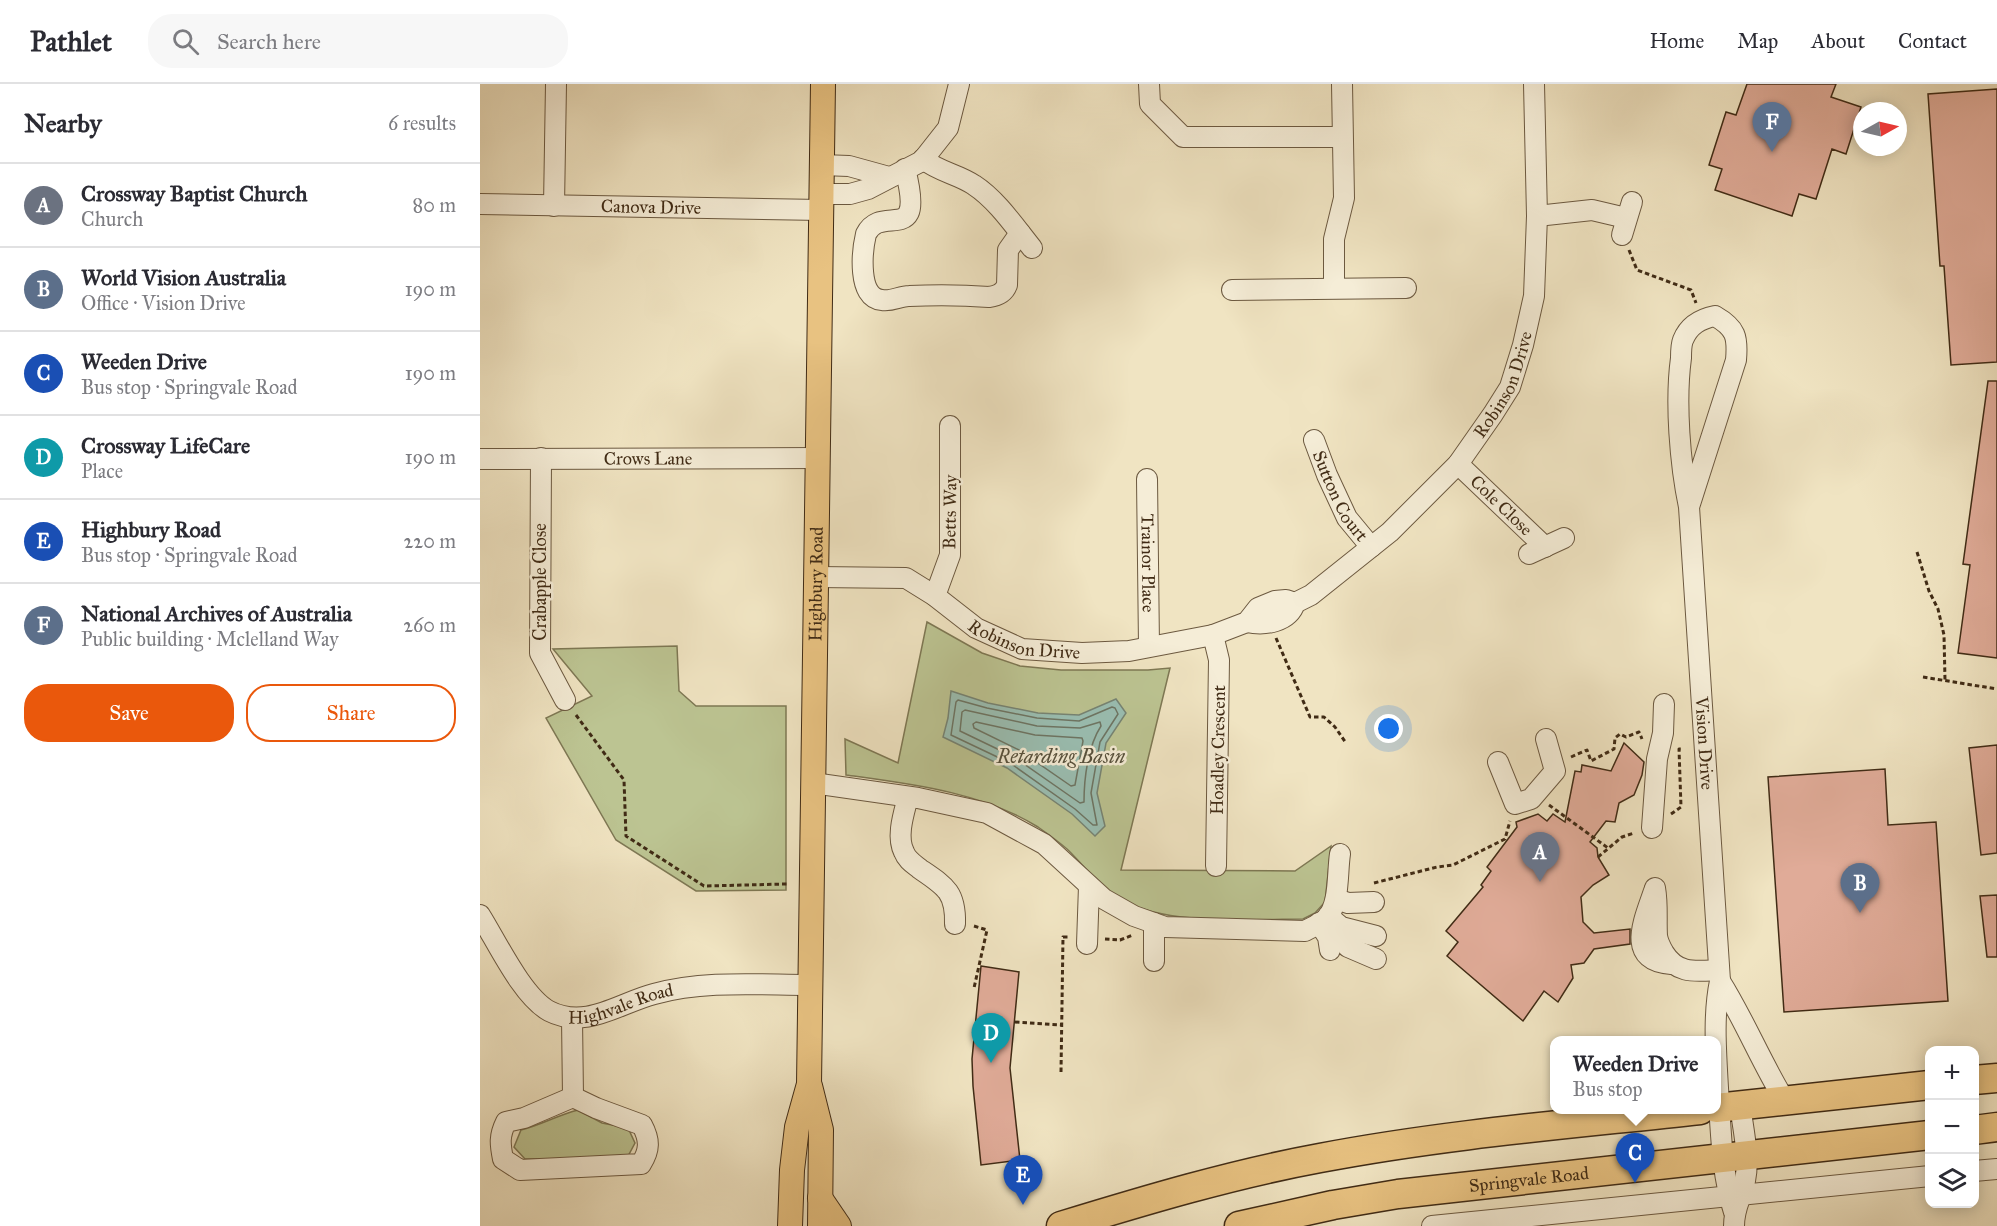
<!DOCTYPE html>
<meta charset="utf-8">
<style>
body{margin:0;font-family:"IM FELL Great Primer",serif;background:#f7f7f7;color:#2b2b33}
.controls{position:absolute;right:18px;bottom:18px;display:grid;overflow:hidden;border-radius:12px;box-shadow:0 3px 15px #0003}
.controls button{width:54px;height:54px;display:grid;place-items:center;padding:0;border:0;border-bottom:2px solid #e1e1e2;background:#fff;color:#2b2b33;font:30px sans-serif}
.compass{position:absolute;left:1373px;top:18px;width:54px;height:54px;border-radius:50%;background:#fff;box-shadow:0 3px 15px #0003;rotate:82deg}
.you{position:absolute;left:909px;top:645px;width:21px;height:21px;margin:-15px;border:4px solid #fff;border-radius:50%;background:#1a73e8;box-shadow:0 0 0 9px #1a73e833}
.badge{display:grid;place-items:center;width:39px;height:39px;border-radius:50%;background:#ea580c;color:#fff;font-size:20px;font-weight:700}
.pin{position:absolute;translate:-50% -50px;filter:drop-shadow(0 2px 3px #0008)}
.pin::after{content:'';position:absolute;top:32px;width:21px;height:18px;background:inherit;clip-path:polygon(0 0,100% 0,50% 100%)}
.popup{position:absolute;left:1070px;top:952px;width:171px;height:78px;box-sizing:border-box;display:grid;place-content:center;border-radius:12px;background:#fff;filter:drop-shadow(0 2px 4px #0005);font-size:20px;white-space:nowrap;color:#7c7c81}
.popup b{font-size:22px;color:#2b2b33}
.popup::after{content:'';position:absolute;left:50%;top:100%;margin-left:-12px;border:12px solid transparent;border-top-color:#fff}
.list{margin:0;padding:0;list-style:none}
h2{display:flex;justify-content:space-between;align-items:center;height:78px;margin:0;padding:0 24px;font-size:26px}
h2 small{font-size:20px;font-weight:400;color:#7c7c81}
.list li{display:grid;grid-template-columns:39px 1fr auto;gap:18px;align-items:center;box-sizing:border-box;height:84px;padding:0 24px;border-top:2px solid #e1e1e2}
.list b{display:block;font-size:22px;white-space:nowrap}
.list p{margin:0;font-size:20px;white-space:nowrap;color:#7c7c81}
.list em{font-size:20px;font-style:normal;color:#7c7c81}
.actions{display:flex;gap:12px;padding:18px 24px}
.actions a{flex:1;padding:14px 0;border:2px solid #ea580c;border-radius:24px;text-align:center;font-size:21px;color:#ea580c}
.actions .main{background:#ea580c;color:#fff}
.icon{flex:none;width:33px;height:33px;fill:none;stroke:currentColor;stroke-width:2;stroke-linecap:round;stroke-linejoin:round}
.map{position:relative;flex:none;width:1517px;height:1142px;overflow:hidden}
header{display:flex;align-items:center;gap:36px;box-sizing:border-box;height:84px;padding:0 30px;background:#fff;border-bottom:2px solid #e1e1e2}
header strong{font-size:28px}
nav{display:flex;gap:33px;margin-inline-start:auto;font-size:21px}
.search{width:420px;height:54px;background:#f7f7f7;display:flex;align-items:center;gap:15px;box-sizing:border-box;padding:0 21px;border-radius:24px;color:#7c7c81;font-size:22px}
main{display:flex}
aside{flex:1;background:#fff}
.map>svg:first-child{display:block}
.green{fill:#bcc492;stroke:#7e7854;stroke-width:1.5}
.water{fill:#9abfb3;stroke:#768474;stroke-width:1.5}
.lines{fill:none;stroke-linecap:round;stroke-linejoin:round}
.shore{stroke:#6d7564;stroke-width:1.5}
.building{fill:#e0ab98;stroke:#402b15;stroke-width:1.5}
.minor-casing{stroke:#6c5940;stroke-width:22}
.major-casing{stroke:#402b15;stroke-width:26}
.highway-casing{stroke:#402b15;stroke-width:31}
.path{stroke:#402b15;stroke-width:3;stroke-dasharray:4.5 3;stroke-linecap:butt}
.minor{stroke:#f5edd7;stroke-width:20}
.major{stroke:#e8c281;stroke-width:24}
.highway{stroke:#e8c281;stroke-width:28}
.labels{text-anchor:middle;stroke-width:5;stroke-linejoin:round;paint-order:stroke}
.street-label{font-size:18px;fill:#402b15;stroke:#f5edd7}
.water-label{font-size:20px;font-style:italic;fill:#56503c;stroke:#f5edd7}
</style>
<header>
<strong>Pathlet</strong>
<div class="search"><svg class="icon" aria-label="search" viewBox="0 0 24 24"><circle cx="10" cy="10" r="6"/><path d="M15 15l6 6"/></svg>Search here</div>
<nav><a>Home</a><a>Map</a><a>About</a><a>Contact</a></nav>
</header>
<main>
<aside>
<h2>Nearby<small>6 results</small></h2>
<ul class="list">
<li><span class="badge" style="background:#6b7280">A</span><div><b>Crossway Baptist Church</b><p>Church</p></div><em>80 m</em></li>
<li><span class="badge" style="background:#5c6f8a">B</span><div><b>World Vision Australia</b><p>Office · Vision Drive</p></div><em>190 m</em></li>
<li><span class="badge" style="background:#1a4fb4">C</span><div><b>Weeden Drive</b><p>Bus stop · Springvale Road</p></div><em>190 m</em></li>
<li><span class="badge" style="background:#0f9aa8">D</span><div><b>Crossway LifeCare</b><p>Place</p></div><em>190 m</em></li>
<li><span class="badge" style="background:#1a4fb4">E</span><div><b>Highbury Road</b><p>Bus stop · Springvale Road</p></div><em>220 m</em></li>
<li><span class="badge" style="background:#5c6f8a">F</span><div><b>National Archives of Australia</b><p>Public building · Mclelland Way</p></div><em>260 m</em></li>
</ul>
<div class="actions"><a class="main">Save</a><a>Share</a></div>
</aside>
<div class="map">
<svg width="1517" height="1142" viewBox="0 0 1517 1142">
<rect width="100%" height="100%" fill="#f0e4c2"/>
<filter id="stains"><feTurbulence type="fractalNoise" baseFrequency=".00333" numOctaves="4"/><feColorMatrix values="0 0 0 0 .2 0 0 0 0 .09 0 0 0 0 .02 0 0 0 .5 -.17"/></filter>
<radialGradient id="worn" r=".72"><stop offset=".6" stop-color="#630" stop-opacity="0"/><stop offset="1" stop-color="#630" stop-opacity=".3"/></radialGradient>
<!-- green -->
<path class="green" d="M447 538 502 569 540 582 581 586H668L690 584 641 786 815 787 851 762 845 818 835 829 823 835C772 835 699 841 652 821 622 809 609 786 587 765 579 758 568 750 558 743 502 708 431 700 366 691L365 655 418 679Z
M197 562 199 607 216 622H306V806L216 807 136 756 66 634 112 612 73 565Z
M98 1026 122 1039 148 1044 155 1059 147 1074 45 1075 34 1063 41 1046C61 1041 78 1031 98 1026Z"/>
<!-- water -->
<path class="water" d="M471 607 508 619 558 629 599 631 636 615 646 629 626 659 617 709 625 742 615 752 592 730 527 684 463 653 468 634Z"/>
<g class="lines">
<!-- shore -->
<path class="shore" d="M478 616 507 624 557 634 599 637 632 623 635 624 638 630 620 658 611 709 617 741H613L595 725 530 679 471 651 476 618Z
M485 626 557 642 600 644 620 638 621 642C608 662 604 694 604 718L600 719 534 673 480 647 482 628Z
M496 638 555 651 602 654 603 657 595 701 591 702 539 666 494 644 493 640Z"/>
</g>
<!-- building -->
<path class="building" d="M1267 0H1356L1351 13 1381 23 1366 70 1352 65 1336 115 1319 110 1312 132 1235 106 1242 85 1229 81 1246 28 1256 31Z
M1517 5V278L1471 281 1464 182H1460L1448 10Z
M1508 297H1517V574L1478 569 1490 481 1483 480Z
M1144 659 1164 678 1162 691 1154 711 1139 719 1135 738 1126 737 1110 758 1117 764 1118 773 1129 791 1113 801 1101 813 1103 838 1114 849 1150 845V860L1114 865 1104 879 1091 881 1093 894 1078 918 1064 907 1043 937 967 872 978 858 966 847 1003 803 1001 801 1011 787 1007 783 1037 743 1036 738 1058 730 1067 737 1073 730 1085 738 1095 687 1101 688 1102 681 1131 687Z
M1517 661V769L1501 771 1489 664Z
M1405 685 1408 741 1456 738 1468 917 1304 928 1288 693Z
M1517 811V873H1507L1500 812Z
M501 882 539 888 530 984 540 1076 501 1081 493 1002 492 975Z"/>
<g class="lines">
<!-- minor casing -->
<g class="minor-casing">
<g id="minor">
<path d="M669 0 670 20 703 53H861"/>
<path d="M443 75C459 88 478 90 494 101 517 116 535 143 552 164"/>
<path d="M342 81 369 82 409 93"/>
<path d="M425 85C446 165 402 118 386 150 382 167 377 214 402 216 411 218 420 212 429 212 455 211 482 211 509 213 517 212 524 209 527 201L528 166 540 149"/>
<path d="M341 110H370L388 105 442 77 468 44 479 0"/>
<path id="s1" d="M0 120 341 126"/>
<path d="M74 122 76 0"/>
<path d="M1057 132 1112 126 1146 134"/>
<path d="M1142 151 1152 118"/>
<path d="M854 204V155L864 114 862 0"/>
<path d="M752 206 926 204"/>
<path id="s2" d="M834 356 847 391 867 434 891 463"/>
<path d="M61 374 60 569 85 616"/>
<path id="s3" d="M0 375 337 374"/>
<path id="s4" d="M978 380 1065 463"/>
<path id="s5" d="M667 395 669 562"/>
<path id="s6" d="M1209 423 1256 276C1258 253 1256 244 1235 232 1220 235 1209 241 1203 256 1201 261 1201 269 1201 274 1195 318 1200 380 1209 423L1240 897C1233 931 1236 968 1238 1004 1241 1045 1241 1088 1254 1128"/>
<path d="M1049 470 1084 454"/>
<path id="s7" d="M337 493 426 494 455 512 496 544 542 565 602 569 649 567 733 551 767 538 778 524 795 517 806 516 815 519"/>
<path d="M455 512 470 471V342"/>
<path id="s8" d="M767 538C785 542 809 538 815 519L831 511 910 448 978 380 1013 330 1030 303 1043 261 1054 212 1057 132 1054 0"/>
<path d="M733 551 739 576 736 782"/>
<path d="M1018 678 1035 720 1051 715 1075 687 1066 655"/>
<path d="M333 699 438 714 507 729 564 760 624 815 654 832 685 843 825 847C832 843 840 840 846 835 860 821 857 789 860 770"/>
<path d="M428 713C424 729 416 752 424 768 427 776 434 780 440 785 465 802 476 808 475 840"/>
<path d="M1172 744 1177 675 1183 649 1184 620"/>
<path d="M1175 804C1178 821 1176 835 1177 852 1178 858 1181 864 1184 869 1198 891 1216 887 1239 886"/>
<path d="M1174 807C1165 834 1144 877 1191 880"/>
<path d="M856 815 868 819 894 818"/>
<path id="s9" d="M0 831C17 858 42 912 69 927 106 946 139 919 174 910 225 896 279 901 330 901"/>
<path d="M848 832 861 843 896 852"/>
<path d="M674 839V877"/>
<path d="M839 839 848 853 850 866"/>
<path d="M861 843 868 863 896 875"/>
<path d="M607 860 609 802"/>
<path d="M1240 897C1264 935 1281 978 1305 1017"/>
<path d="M92 934 93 1013"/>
<path d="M93 1013 116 1024 162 1041C170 1056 170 1066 161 1080L40 1086 23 1075C20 1060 19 1052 26 1038L44 1034Z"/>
<path d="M1494 1087 1517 1085"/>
<path d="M952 1142 1450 1092"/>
<path d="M1254 1142C1254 1122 1262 1114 1265 1097 1270 1073 1263 1045 1260 1021"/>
</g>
</g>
<!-- major casing -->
<g class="major-casing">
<g id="major">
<path d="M330 1002 341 1046 340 1142"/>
<path d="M340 1114 359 1142"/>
<path id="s10" d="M310 1142 312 1086 317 1043 329 1000 343 0"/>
</g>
</g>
<!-- highway casing -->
<g class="highway-casing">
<g id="highway">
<path d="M1494 996 1517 994"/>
<path d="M1236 1024 1450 1001"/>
<path d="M1494 1046 1517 1043"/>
<path d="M581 1142C666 1116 753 1090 840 1074 966 1050 1093 1040 1220 1026"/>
<path id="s11" d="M759 1142 853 1121 918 1110 1450 1051"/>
</g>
</g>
<!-- path -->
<path class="path" d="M1149 166 1157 186 1211 206 1216 219
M1437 468 1449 507 1458 525 1464 551 1465 596
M796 554 830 633H844L855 643 866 659
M1443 593 1517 605
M96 631 144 696 146 752 224 802 307 800
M1091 673 1107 666 1111 677 1134 665 1135 654 1140 650 1146 653 1159 648 1162 655
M1069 721 1128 764
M1191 730 1201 723 1199 665H1202
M1118 773 1142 753 1154 749
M894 799 957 783 973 781 1025 755 1030 737
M494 842 507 846 494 904
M625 855 640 856 653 851
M535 938 582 941
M581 988 583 853H588"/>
<!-- minor -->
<use href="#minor" class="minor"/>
<!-- major -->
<use href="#major" class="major"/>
<!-- highway -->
<use href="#highway" class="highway"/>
</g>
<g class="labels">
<!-- street labels -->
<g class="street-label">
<text dy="6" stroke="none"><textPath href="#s1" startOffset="171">Canova Drive</textPath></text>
<text dy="6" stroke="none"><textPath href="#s8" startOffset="364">Robinson Drive</textPath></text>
<text dy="6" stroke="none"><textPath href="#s3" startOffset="168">Crows Lane</textPath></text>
<text dy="6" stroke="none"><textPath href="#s2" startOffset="62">Sutton Court</textPath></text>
<text dy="6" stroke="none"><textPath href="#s4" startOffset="60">Cole Close</textPath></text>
<text transform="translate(470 428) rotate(-89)" y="6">Betts Way</text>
<text dy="6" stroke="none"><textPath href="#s5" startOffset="84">Trainor Place</textPath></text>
<text transform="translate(60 498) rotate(-90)" y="6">Crabapple Close</text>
<text dy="6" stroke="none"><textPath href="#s10" startOffset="644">Highbury Road</textPath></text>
<text dy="6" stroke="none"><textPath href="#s7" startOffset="226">Robinson Drive</textPath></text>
<text dy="6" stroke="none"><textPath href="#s6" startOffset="654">Vision Drive</textPath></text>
<text transform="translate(738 666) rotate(-89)" y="6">Hoadley Crescent</text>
<text dy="6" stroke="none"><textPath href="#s9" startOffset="194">Highvale Road</textPath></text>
<text dy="6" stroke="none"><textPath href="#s11" startOffset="294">Springvale Road</textPath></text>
</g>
<!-- water labels -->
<g class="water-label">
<text x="581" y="679">Retarding Basin</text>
</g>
</g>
<rect width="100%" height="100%" filter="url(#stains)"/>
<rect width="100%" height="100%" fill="url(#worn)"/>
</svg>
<div class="controls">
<button>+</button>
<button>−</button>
<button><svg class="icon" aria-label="layers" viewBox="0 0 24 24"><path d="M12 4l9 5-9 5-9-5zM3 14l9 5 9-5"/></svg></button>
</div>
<svg class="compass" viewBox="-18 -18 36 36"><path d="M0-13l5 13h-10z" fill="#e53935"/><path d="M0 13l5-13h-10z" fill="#7c7c81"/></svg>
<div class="you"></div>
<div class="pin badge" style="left:1060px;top:798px;background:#6b7280">A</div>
<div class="pin badge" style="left:1380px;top:829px;background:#5c6f8a">B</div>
<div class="pin badge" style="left:1155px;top:1099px;background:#1a4fb4">C</div>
<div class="popup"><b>Weeden Drive</b>Bus stop</div>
<div class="pin badge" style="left:511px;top:979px;background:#0f9aa8">D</div>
<div class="pin badge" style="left:543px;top:1121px;background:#1a4fb4">E</div>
<div class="pin badge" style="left:1292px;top:68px;background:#5c6f8a">F</div>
</div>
</main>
